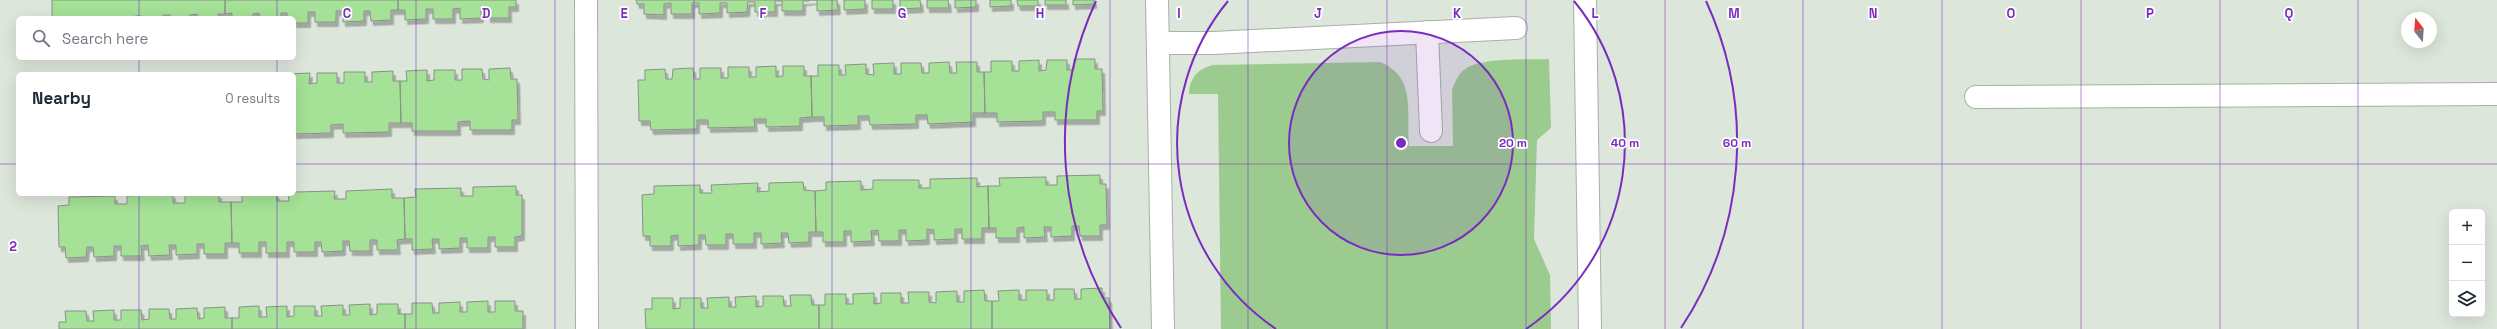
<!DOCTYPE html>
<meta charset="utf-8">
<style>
body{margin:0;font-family:"Space Grotesk",sans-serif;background:#f2f2f3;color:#1f2937}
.controls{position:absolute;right:12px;bottom:12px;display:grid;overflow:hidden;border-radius:6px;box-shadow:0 4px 16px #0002}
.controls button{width:36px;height:36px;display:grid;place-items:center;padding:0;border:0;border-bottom:1px solid #e0e1e3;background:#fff;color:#1f2937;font:20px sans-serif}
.compass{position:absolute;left:2401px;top:12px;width:36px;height:36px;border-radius:50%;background:#fff;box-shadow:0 4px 16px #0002;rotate:343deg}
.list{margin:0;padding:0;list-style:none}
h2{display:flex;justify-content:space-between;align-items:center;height:52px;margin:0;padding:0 16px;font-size:17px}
h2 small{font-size:13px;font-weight:400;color:#747a83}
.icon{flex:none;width:22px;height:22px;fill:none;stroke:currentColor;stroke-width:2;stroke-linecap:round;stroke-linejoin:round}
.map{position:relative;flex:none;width:2497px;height:329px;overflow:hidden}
.search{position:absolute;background:#fff;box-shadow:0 4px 16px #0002;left:16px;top:16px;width:280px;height:44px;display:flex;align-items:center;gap:10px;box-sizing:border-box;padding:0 14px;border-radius:6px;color:#747a83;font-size:15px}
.panel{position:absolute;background:#fff;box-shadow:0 4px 16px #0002;left:16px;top:72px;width:280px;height:124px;border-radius:6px}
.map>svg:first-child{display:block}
.green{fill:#9bcb8f}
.building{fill:#a5e197;stroke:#899188;filter:url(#shadow)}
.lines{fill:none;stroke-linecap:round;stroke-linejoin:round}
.minor-casing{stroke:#a8b0a7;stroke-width:24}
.minor{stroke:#fff;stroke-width:22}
.grid{fill:none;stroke:#7b2cbf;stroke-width:1;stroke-opacity:0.55}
.ring{fill:none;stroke:#7b2cbf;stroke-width:2}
.grid-label{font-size:13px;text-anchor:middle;font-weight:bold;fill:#7b2cbf;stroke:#fff;stroke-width:3.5;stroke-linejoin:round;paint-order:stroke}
.centre{fill:#7b2cbf;stroke:#fff;stroke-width:2}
.ring-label{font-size:12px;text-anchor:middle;font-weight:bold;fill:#7b2cbf;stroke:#fff;stroke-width:3.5;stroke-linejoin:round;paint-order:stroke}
</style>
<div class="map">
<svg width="2497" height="329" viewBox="0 0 2497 329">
<defs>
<filter id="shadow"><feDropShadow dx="2.5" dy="4.5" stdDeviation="0" flood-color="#0004"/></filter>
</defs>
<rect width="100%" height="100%" fill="#dde6db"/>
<!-- green -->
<path class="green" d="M1549 59 1551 128 1537 140 1534 239 1550 275 1551 329H1221L1218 94H1189C1190 78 1197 69 1213 65L1380 62C1417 77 1406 112 1409 146H1453L1452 90C1455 82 1458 74 1465 69 1482 57 1528 60 1549 59Z"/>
<!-- building -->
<path class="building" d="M52 0H225V14H218V18H197V14L190 15V18H170V15H163V18H142V16H135V18H52Z
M225 0H398V10H391V20L371 21 370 11H364V21L343 22V11H336V22H315V12H308V23H294V18H287V13H281V18H260L259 13 253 14V18H232V13L225 14Z
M398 0H516V7H509V18H488V8H481V18L460 19V8L453 9V19H433V9H426V19L405 20V10H398Z
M636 0H809V1H803V11H782V1H775V12H755V2H748L747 12 727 13V3H720V13L699 14V3H692V14H671V3L664 4V15L644 14V4H637Z
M809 0H837L838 10 817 11V0Z
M844 0H865V9L844 10Z
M872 0H893V9H872Z
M900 0H920L921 8 900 9Z
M927 0H948L949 8H927Z
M955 0H976V7L955 8Z
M990 0H1011V6L990 7Z
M1017 0H1038V6H1018Z
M1045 0H1066V5H1045Z
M1073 0H1094V4L1073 5Z
M1074 59H1095V69H1102L1103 111H1097V120H1055V112H1043V121L997 122V113H985L984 72H991V61H1012V71H1019V61L1039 60V71L1046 70 1047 60H1067V70H1074Z
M949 62 950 73H957L956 62H977V72H984L985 113H973V122L928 124 927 115H916V124L870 125 869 116H858V125L824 126V117H812L811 76H818V65H839V75H846L845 65 866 64V74L874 75 873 64 894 63V74H901V63H921L922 73H929V63Z
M776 66V77L783 76V66H804V76H811L812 117 800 118V126L766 127V119H754L755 127 708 128V120H697V129L651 130 650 121H639L638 80H645V70L665 69 666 79H672L673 69 693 68 694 79H700V68H721V78H728V67H749V77H756V67Z
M510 68 511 79H517L518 120H512V130H470V121L458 122V131H412V123H401L400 81H407L406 71 427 70V81L434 80V70H455V80H462V69H482L483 79 489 80V69Z
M393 71V81H400L401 123H389V132L343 133V124L331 125V133L294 134V74H289L310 73 309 84 317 83V73H337V83H344V72H365V82H372V72Z
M1100 175V184H1106L1107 225H1100V236H1080L1079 226H1072V236L1051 237V227H1044L1045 237 1024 238V227L1017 228V238H996V228H989L988 186H1000L999 178 1046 177V185H1057V176Z
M977 178V187L988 186 989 228H982V239H962V229H955V239L934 240V230L927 229V240L906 241V230H899V241H879L878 230 871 231 872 241 851 242V231H844V242H823V232H816L815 191 826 190V182L861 181V190L873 189V180H919V188H930V179Z
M803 182 804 190 815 191 816 232H809V242L789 243 788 233H781L782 243 761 244V233H754V244H733V234H726V245H706L705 235H699V245L678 246V235L671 236V246H650V236H643L642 195 654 194V186L700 185V193H712L711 185 758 183 757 192 769 191V183Z
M516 186V195H522V236L515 237V247H495V237H488V248H467V238H460V248L439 249V239H432L433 249 412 250V239H405L404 198 416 197 415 189 461 188V196H473V187Z
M392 189V198H404L405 239 397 240 398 250H377V240H370V251H350L349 241H343V251L322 252 321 242H315V252H294V242H287V253H266V242H259V253H239V243H232L231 202H242V194H277V201H289L288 194H294V192L335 191 334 199H346V191Z
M173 194V203H185V194H219V202H231L232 243H225V254H204V244H197V254L176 255V245H169L170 255 149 256 148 245 141 246 142 256H121V246H114V256L94 257 93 247H87L86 257 66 258 65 247H59L58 206 69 205V197L115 196V204H127V196Z
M1102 288V298H1109L1110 329H992V301H999L998 291 1019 290V300H1026V290H1047V300H1054V289H1074L1075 299H1081V289Z
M984 290 985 301H992V329H819V305H825V294H846V304H853V294L874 293V304L881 303V293H901V303H909L908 292H929V302L936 303V292L957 291V302H964V291Z
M790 295H811L812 305H819V329H646L645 309H652V298H673V309L680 308V298H701V308H708L707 298 729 297V307H736L735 297 756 296V307L763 306V296H783L784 306H791Z
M488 301V312H495V301H515V311H523V329H405V314H412V303H432L433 313H439V303L460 302V312H467V302Z
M370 304V315L377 314V304H398V314H405V329H232V318H239V307L259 306V317H267L266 307 287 306V317L294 316V306H315V316H322L321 306 343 305V315H350L349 305Z
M225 307V318H232V329H59V322H66L65 311H86L87 321H94L93 311 114 310V320H121V310H141L142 320 149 319V309H169L170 319H176V309L197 308 198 319 204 318V308Z"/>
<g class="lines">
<!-- minor casing -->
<g class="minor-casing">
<path id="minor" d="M586 0 587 329
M1157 0 1163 329
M1585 0 1590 329
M1427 32 1431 131
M1158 43H1213L1516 28
M1976 97 2497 94"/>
</g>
<!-- minor -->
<use href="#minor" class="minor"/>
</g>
<!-- grid -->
<path class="grid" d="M139 0V18M277 0V18M416 0V329M555 0V329M694 0V329M832 0V329M971 0V329M1110 0V329M1248 0V329M1387 0V329M1526 0V329M1665 0V329M1803 0V329M1942 0V329M2081 0V329M2220 0V329M2358 0V329M139 58V74M277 58V74M0 164H18M294 164H2497M139 194V329M277 194V329"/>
<!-- distance rings -->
<circle cx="1401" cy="143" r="112" fill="#7b2cbf" fill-opacity=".12"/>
<g class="ring">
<circle cx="1401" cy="143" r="112"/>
<path d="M1276 329A224 224 0 0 1 1228 1M1574 1A224 224 0 0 1 1526 329"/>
<path d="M1121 328A336 336 0 0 1 1096 1M1706 1A336 336 0 0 1 1681 328"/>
</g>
<g class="grid-label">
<text x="347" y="18">C</text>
<text x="486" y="18">D</text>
<text x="624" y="18">E</text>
<text x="763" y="18">F</text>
<text x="902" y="18">G</text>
<text x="1040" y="18">H</text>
<text x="1179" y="18">I</text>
<text x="1318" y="18">J</text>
<text x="1457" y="18">K</text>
<text x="1595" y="18">L</text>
<text x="1734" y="18">M</text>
<text x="1873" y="18">N</text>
<text x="2011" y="18">O</text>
<text x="2150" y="18">P</text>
<text x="2289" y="18">Q</text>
<text x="13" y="251">2</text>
</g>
<circle cx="1401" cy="143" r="6" class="centre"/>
<g class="ring-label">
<text x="1513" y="147">20 m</text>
<text x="1625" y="147">40 m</text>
<text x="1737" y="147">60 m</text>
</g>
</svg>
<div class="controls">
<button>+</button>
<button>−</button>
<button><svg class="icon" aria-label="layers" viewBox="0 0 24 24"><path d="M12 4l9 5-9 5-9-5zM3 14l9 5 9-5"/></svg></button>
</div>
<svg class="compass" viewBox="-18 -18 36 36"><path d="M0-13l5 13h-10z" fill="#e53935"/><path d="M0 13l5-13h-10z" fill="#747a83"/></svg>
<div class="search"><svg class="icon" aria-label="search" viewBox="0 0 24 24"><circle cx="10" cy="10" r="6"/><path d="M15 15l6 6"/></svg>Search here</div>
<section class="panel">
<h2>Nearby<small>0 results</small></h2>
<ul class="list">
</ul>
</section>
</div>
